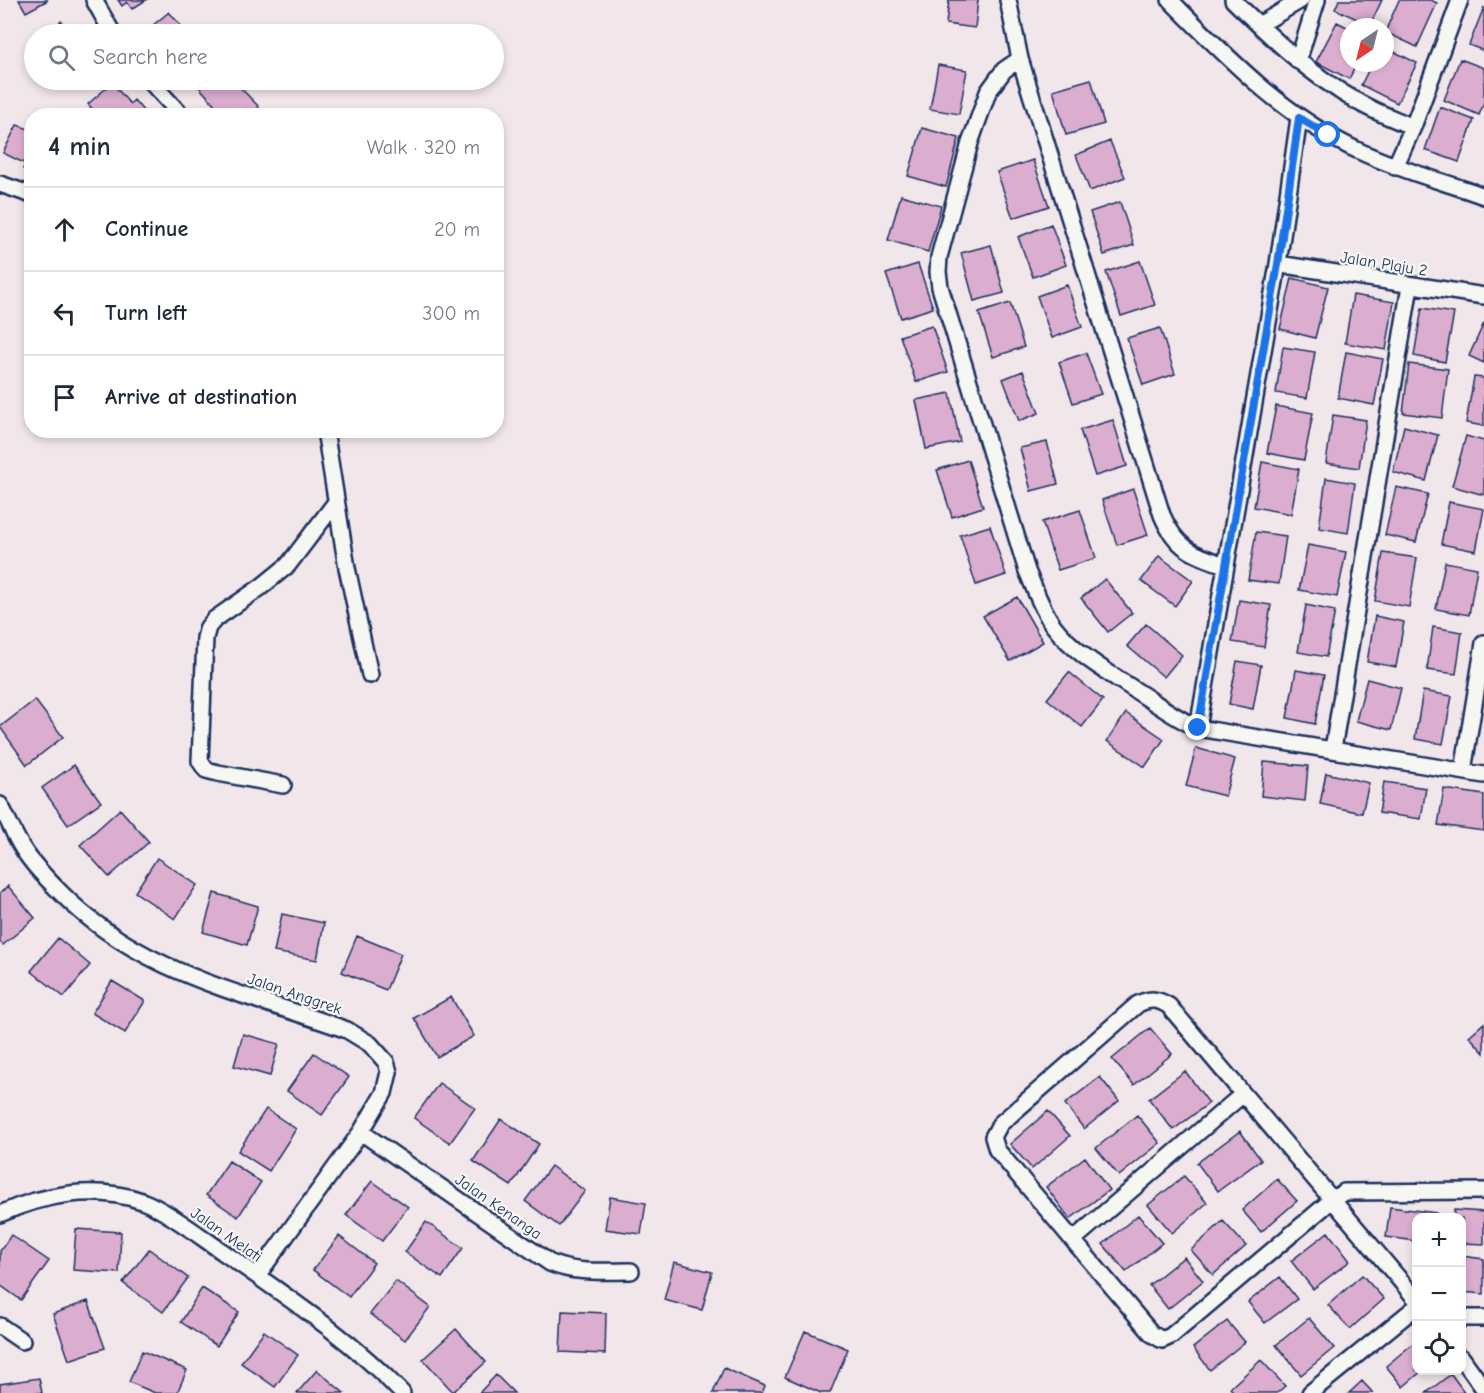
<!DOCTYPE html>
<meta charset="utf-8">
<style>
body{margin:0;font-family:"Comic Neue",sans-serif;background:#f6f6f7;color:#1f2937}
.controls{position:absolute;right:18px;bottom:18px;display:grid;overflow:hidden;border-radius:12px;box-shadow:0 3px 9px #0003}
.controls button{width:54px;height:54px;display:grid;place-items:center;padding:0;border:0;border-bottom:2px solid #e0e1e3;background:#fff;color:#1f2937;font:30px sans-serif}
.compass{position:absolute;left:1340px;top:18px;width:54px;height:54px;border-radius:50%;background:#fff;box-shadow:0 3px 9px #0003;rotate:215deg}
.stop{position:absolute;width:18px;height:18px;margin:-14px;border:4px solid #1a73e8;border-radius:50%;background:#fff}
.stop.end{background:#1a73e8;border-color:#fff;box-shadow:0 2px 6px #0008}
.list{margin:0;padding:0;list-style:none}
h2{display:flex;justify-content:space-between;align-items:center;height:78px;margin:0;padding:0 24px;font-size:26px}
h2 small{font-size:20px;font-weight:400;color:#747a83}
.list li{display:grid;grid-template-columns:39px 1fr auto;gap:18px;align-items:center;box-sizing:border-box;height:84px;padding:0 24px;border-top:2px solid #e0e1e3}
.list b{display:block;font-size:22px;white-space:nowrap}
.list em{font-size:20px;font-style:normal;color:#747a83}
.icon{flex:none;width:33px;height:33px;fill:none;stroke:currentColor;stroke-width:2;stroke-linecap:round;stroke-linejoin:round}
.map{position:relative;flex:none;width:1484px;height:1393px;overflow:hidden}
.search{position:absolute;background:#fff;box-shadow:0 3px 9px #0003;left:24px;top:24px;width:480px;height:66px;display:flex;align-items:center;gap:15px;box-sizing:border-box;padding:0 21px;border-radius:33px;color:#747a83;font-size:22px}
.panel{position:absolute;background:#fff;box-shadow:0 3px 9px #0003;left:24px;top:108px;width:480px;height:330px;border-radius:24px}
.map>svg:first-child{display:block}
.building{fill:#dbadcf;stroke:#1b2f5e;stroke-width:1.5}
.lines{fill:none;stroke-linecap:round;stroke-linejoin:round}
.minor-casing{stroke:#1b2f5e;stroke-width:20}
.minor{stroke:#f6f6f2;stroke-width:15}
.route{stroke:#1a73e8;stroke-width:8}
.labels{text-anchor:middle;stroke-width:4.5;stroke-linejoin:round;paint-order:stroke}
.street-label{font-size:16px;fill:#1b2f5e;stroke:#f6f6f2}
</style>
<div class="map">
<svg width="1484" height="1393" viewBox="0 0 1484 1393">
<rect width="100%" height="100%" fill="#f1e7eb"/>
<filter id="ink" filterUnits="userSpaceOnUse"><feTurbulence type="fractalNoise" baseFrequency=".0167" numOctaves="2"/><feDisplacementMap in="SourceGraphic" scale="12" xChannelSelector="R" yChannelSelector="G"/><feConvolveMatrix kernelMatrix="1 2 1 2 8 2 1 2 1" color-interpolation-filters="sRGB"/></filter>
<g filter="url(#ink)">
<!-- building -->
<path class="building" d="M19 0H48L26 12Z
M118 0H146L132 9 127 2 122 6Z
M949 0H978L975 28 946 24Z
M1339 0H1382L1370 25 1335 9Z
M1399 0H1431L1437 3 1417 47 1385 32Z
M1484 7V51L1469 45Z
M169 12 188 34H149L146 31Z
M61 21 74 34H47Z
M1337 22 1349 28V63H1357L1349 79 1316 62Z
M1385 47 1417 63 1397 103 1361 85 1372 63H1385Z
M1460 59 1484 68V103L1479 115 1444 100Z
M938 65 967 70 959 114 930 109Z
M1091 79 1104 124 1066 135 1053 90Z
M210 80H233L259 107 250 116H216L211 110 216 106 200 88Z
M112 83 130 104 134 100 146 114 98 116 88 104Z
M1440 107 1474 120 1459 162 1425 150Z
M17 125 32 130V173L23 169 26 164 3 153Z
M922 128 959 138 946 187 908 176Z
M1110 141 1125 177 1090 191 1076 155Z
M1033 160 1049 206 1013 218 997 172Z
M901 195 941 206 928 252 888 240Z
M1120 202 1134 245 1104 255 1090 212Z
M1051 224 1066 265 1033 277 1018 237Z
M991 245 1004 293 974 301 961 253Z
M1140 261 1155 305 1121 316 1106 272Z
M918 264 933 308 901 318 886 274Z
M1292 278 1328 287 1315 338 1280 329Z
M1067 285 1082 327 1052 338 1037 296Z
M1353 295 1394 302 1386 350 1345 343Z
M1010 303 1024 347 993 357 979 313Z
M1422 308 1454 313 1445 362 1414 356Z
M1484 323V363L1469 356Z
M932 326 948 372 916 382 900 336Z
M1160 328 1175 374 1143 385 1127 338Z
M1283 347 1315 352 1307 398 1276 393Z
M1346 352 1383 359 1374 405 1338 398Z
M1086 353 1101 394 1073 403 1059 362Z
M1409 364 1448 369 1442 418 1403 413Z
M1023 371 1039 413 1019 421 1003 379Z
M1474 377 1484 378V426L1466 423Z
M950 393 960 442 926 449 916 400Z
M1276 406 1313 413 1304 460 1267 453Z
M1333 415 1366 420 1359 468 1326 463Z
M1113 420 1127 466 1095 476 1080 430Z
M1404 426 1438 435 1426 481 1393 472Z
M1466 436 1484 441V495L1452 486Z
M1047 442 1058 484 1031 491 1020 448Z
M968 460 983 507 952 517 937 470Z
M1262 462 1299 469 1291 514 1254 507Z
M1326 478 1355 483 1348 533 1319 528Z
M1396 487 1428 494 1416 542 1385 535Z
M1133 489 1148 535 1117 545 1102 500Z
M1449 502 1484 509 1476 551 1441 544Z
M1080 510 1096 558 1058 570 1042 522Z
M990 526 1006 575 976 585 960 535Z
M1256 532 1286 536 1279 584 1248 580Z
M1308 545 1346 552 1337 597 1299 590Z
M1383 553 1417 558 1409 607 1375 601Z
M1159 556 1193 581 1175 606 1141 581Z
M1445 562 1477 568 1469 615 1436 609Z
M1105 579 1132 613 1108 632 1081 598Z
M1017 597 1043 642 1010 661 983 616Z
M1239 600 1271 605 1264 647 1232 642Z
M1306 605 1335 611 1326 657 1298 652Z
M1375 616 1404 622 1396 667 1367 662Z
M1146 624 1182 655 1164 677 1127 646Z
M1433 627 1462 632 1456 674 1427 670Z
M1237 661 1261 665 1253 709 1229 704Z
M1296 670 1324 675 1315 724 1287 718Z
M1069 672 1103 700 1082 727 1047 699Z
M1367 679 1401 688 1391 730 1356 721Z
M1423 691 1452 696 1443 744 1415 739Z
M35 700 63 737 27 765 0 727Z
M1126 713 1164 739 1145 767 1107 741Z
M1196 748 1235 759 1225 796 1186 786Z
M1264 762 1308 766 1305 801 1261 796Z
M74 765 101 802 68 825 42 788Z
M1326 773 1369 783 1362 813 1320 804Z
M1384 782 1426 788 1421 819 1379 813Z
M1444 789 1484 795V831L1438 825Z
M120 809 149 842 109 877 80 845Z
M157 858 197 885 175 919 135 892Z
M8 886 35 918 3 945 0 942V893Z
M214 893 258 906 247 945 203 932Z
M282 914 324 923 317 960 274 952Z
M357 936 401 954 386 990 342 972Z
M58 938 90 965 64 997 31 971Z
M112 981 145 1001 125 1033 92 1013Z
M451 997 474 1036 437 1057 414 1018Z
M1484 1023V1053L1469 1036Z
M1150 1028 1172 1054 1134 1085 1112 1059Z
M243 1034 279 1044 270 1076 234 1066Z
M314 1053 349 1077 322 1115 287 1091Z
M1185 1071 1209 1103 1173 1130 1149 1099Z
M1100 1077 1119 1101 1084 1129 1065 1104Z
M439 1083 475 1108 450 1143 414 1118Z
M266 1109 296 1129 269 1171 238 1151Z
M1048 1111 1070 1136 1032 1169 1010 1144Z
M1137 1115 1160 1143 1119 1176 1096 1148Z
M501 1119 539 1144 511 1186 473 1161Z
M1240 1131 1261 1160 1218 1191 1197 1163Z
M1085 1157 1109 1190 1070 1219 1046 1187Z
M229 1161 261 1182 238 1217 206 1195Z
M551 1166 585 1191 559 1226 525 1201Z
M1184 1176 1207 1203 1172 1233 1148 1205Z
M1277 1179 1297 1201 1261 1232 1242 1210Z
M372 1181 408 1207 382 1241 346 1215Z
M610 1197 646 1203 641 1234 605 1229Z
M1390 1207 1436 1213V1218H1416V1241L1386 1237Z
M1454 1210 1484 1212V1244L1462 1243V1218H1454Z
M1138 1215 1162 1243 1126 1272 1103 1244Z
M1223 1221 1246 1246 1213 1275 1191 1250Z
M426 1222 463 1248 442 1278 405 1252Z
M76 1229 121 1232 119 1273 73 1270Z
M1328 1232 1350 1261 1313 1289 1291 1261Z
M11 1235 49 1261 21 1300 0 1285V1251Z
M339 1236 374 1263 349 1297 313 1270Z
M149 1249 188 1278 163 1312 123 1283Z
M1462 1256 1484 1259V1294L1462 1292Z
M1184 1257 1203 1281 1168 1309 1149 1285Z
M674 1262 712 1272 702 1310 664 1300Z
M1362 1275 1384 1299 1350 1329 1328 1305Z
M1280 1277 1297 1299 1265 1323 1248 1302Z
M396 1281 430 1307 405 1340 370 1314Z
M202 1288 239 1312 217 1346 181 1322Z
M88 1301 105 1348 69 1360 53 1314Z
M562 1311 606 1313 605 1354 560 1352Z
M1309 1318 1334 1348 1301 1375 1276 1345Z
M1227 1321 1245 1342 1210 1370 1193 1348Z
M456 1329 486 1362 453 1392 423 1359Z
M264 1331 298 1355 275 1387 241 1363Z
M805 1331 848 1349 830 1393H821L785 1377Z
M1416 1341V1370H1423L1403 1387 1386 1366Z
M142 1351 187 1370 177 1393H155L129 1382Z
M1261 1360 1285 1386 1277 1393H1235L1230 1388Z
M724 1368 765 1386 762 1393H713Z
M317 1370 344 1393H297Z
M1451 1374 1465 1393H1426Z
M496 1375 514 1393H479Z
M39 1378 42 1393H0V1384Z
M1362 1381 1373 1393H1349Z"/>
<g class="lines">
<!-- minor casing -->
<g class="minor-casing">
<path id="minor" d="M94 0 113 34
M1008 0 1020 59 1162 515C1176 548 1193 555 1225 565
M1170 0C1227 57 1284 117 1359 151 1399 170 1442 181 1484 196
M1233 0C1272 38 1310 75 1358 102 1375 112 1395 119 1413 127
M1259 25 1301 0
M1020 59 1004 70 988 92 970 143 939 257 938 272 940 287 1027 571C1035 589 1041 608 1053 625 1074 653 1106 671 1135 690 1156 703 1175 718 1198 728L1484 775
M1298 61 1317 0
M149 80 182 116
M1395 167 1413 127 1460 0
M0 184 32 195
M1278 264 1484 296
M325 430 347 568 370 675
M1198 728 1278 264 1299 118
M1333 749 1410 286
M1463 771 1484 643
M283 785 218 773 206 770 200 761 205 638 208 627 215 619 261 587 288 565 336 502
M0 805C8 819 14 835 23 849 33 865 46 878 59 891 140 974 242 992 347 1030L370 1044 386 1062 389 1072 384 1093 361 1132 257 1276
M361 1132 550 1263C576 1274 603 1271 631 1271
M0 1214C44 1194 95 1185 142 1201 166 1210 201 1237 223 1252 284 1295 350 1338 402 1393
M1073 1240 1243 1094
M1416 1299C1334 1202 1252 1104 1169 1006 1158 999 1151 998 1138 1004L1000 1124 993 1137 997 1150 1152 1334 1162 1340 1171 1336 1332 1200 1344 1192 1484 1191
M1462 1318H1484
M0 1326 22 1341
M1462 1358 1484 1389
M1310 1393 1416 1307"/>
</g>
<!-- minor -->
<use href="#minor" class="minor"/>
</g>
</g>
<g class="lines" filter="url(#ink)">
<!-- route -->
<path class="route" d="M1198 728 1278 264 1299 118 1328 135"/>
</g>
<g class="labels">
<!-- street labels -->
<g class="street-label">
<text transform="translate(1384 263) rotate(9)" y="6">Jalan Plaju 2</text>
<text transform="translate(295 993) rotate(19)" y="6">Jalan Anggrek</text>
<text transform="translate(499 1206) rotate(35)" y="6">Jalan Kenanga</text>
<text transform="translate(227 1234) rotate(35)" y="6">Jalan Melati</text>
</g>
</g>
</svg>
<div class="controls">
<button>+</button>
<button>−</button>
<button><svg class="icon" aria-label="locate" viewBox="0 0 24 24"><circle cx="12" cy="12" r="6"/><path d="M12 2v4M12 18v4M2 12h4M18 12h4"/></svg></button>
</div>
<svg class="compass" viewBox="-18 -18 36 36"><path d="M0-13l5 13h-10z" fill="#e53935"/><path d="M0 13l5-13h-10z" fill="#747a83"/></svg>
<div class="stop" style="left:1328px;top:135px"></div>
<div class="stop end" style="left:1198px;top:728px"></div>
<div class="search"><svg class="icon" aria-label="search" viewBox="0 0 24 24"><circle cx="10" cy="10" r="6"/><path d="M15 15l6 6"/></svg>Search here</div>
<section class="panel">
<h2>4 min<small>Walk · 320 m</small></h2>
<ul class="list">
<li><svg class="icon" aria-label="ahead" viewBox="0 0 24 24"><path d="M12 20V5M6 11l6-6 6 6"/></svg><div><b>Continue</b></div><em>20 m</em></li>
<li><svg class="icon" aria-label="left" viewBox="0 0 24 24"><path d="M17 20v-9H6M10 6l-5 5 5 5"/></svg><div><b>Turn left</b></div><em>300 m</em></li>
<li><svg class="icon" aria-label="arrive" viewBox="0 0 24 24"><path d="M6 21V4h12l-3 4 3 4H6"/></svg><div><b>Arrive at destination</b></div></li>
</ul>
</section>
</div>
